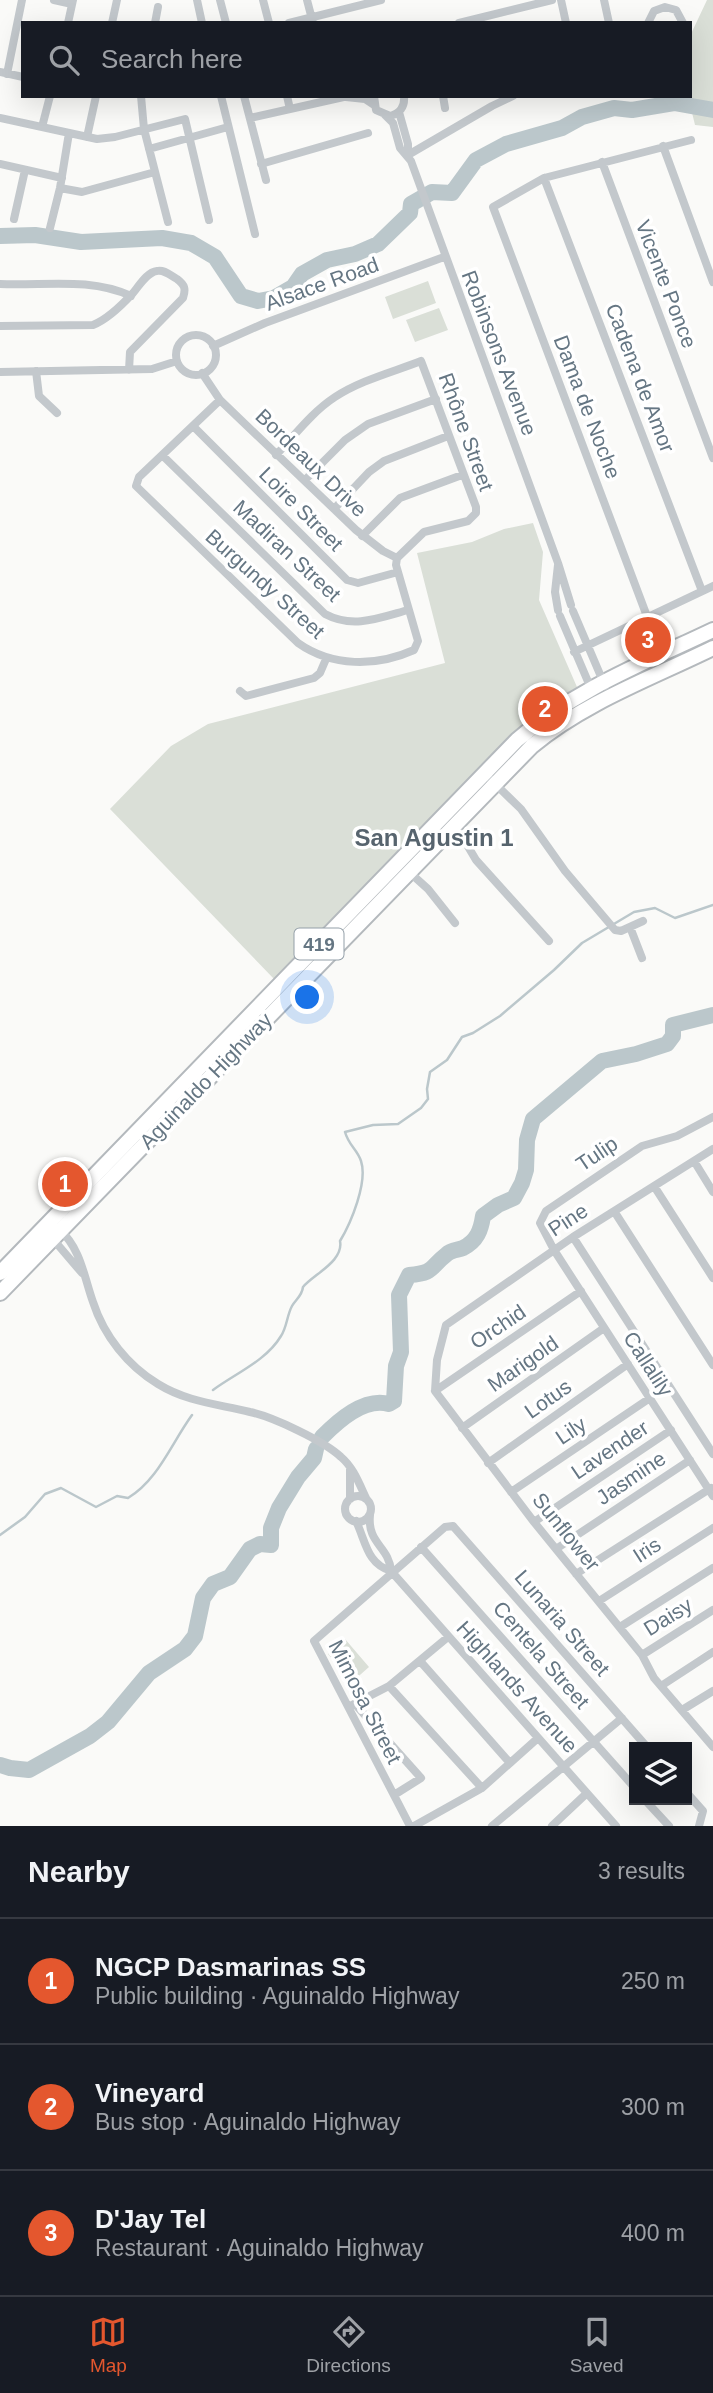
<!DOCTYPE html>
<meta charset="utf-8">
<style>
body{margin:0;font-family:Arial,sans-serif;background:#20242c;color:#f1f3f6}
.controls{position:absolute;right:21px;bottom:21px;display:grid;overflow:hidden;border-radius:0px;box-shadow:0 7px 28px #0002}
.controls button{width:63px;height:63px;display:grid;place-items:center;padding:0;border:0;border-bottom:2px solid #363941;background:#171b24;color:#f1f3f6;font:35px sans-serif}
.you{position:absolute;left:308px;top:998px;width:24px;height:24px;margin:-18px;border:5px solid #fff;border-radius:50%;background:#1a73e8;box-shadow:0 0 0 10px #1a73e833}
.badge{display:grid;place-items:center;width:46px;height:46px;border-radius:50%;background:#e4572e;color:#fff;font-size:23px;font-weight:700}
.pin{position:absolute;translate:-50% -50%;border:4px solid #fff;box-shadow:0 2px 7px #0006}
.list{margin:0;padding:0;list-style:none}
h2{display:flex;justify-content:space-between;align-items:center;height:91px;margin:0;padding:0 28px;font-size:30px}
h2 small{font-size:23px;font-weight:400;color:#9ea1a6}
.list li{display:grid;grid-template-columns:46px 1fr auto;gap:21px;align-items:center;box-sizing:border-box;height:126px;padding:0 28px;border-top:2px solid #363941}
.list b{display:block;font-size:26px;white-space:nowrap}
.list p{margin:0;font-size:23px;white-space:nowrap;color:#9ea1a6}
.list em{font-size:23px;font-style:normal;color:#9ea1a6}
.icon{flex:none;width:38px;height:38px;fill:none;stroke:currentColor;stroke-width:2;stroke-linecap:round;stroke-linejoin:round}
.map{position:relative;flex:none;width:713px;height:1826px;overflow:hidden}
.search{position:absolute;background:#171b24;box-shadow:0 7px 28px #0002;left:21px;right:21px;top:21px;height:77px;display:flex;align-items:center;gap:18px;box-sizing:border-box;padding:0 24px;border-radius:0px;color:#9ea1a6;font-size:26px}
.sheet{height:469px;background:#171b24}
nav{display:flex;justify-content:space-around;align-items:center;box-sizing:border-box;height:98px;border-top:2px solid #363941;background:#171b24;font-size:19px;color:#9ea1a6}
nav a{display:grid;justify-items:center;gap:4px}
nav .on{color:#e4572e}
.map>svg:first-child{display:block}
.green{fill:#dadfd7}
.lines{fill:none;stroke-linecap:round;stroke-linejoin:round}
.stream{stroke:#bbc7cb;stroke-width:2.5}
.river{stroke:#bbc7cb;stroke-width:16}
.highway-casing{stroke:#b4b9bd;stroke-width:18}
.street{stroke:#c3c8cc;stroke-width:8}
.highway{stroke:#fff;stroke-width:14}
.labels{text-anchor:middle;stroke-width:7;stroke-linejoin:round;paint-order:stroke}
.shield{fill:#fff;stroke:#939fa8;stroke-width:2}
.shield-label{font-size:19px;font-weight:bold;fill:#657683}
.street-label{font-size:21px;fill:#657683;stroke:#fff}
.quarter-label{font-size:24px;font-weight:bold;fill:#57646e;stroke:#fff}
</style>
<div class="map">
<svg width="713" height="1826" viewBox="0 0 713 1826">
<rect width="100%" height="100%" fill="#fafaf8"/>
<!-- green -->
<path class="green" d="M707 0H713V127L695 125 688 96H690V36Z
M428 281 436 303 393 319 385 297Z
M439 308 448 330 415 342 406 320Z
M533 523 543 552 539 600 577 687 544 707 518 729 274 979 110 809 171 746 208 724 445 663 417 553 472 542 504 529Z
M345 1639 369 1667 352 1682 328 1654Z"/>
<g class="lines">
<!-- stream -->
<path class="stream" d="M213 1390C236 1373 266 1361 281 1336 287 1327 287 1315 292 1306 296 1299 302 1296 303 1287 314 1274 344 1261 340 1241 351 1223 368 1182 361 1161 357 1149 349 1146 345 1132L373 1125 398 1124 421 1108 428 1099 427 1089 430 1072 447 1060 462 1037 473 1033 500 1016 554 970 582 943 634 912 655 908 675 918 713 905
M0 1535 25 1517 45 1494 61 1488 96 1507 117 1496 128 1498C158 1480 171 1444 192 1415"/>
<!-- river -->
<path class="river" d="M0 236 35 235 81 242 162 238 191 243 215 257 241 296 258 301 274 298 293 287 302 274 327 260 355 254 378 244 410 213 411 204 432 192 452 193 476 160 506 144 562 128 582 117 614 108 632 110 674 103 713 110
M322 1437C338 1421 364 1397 389 1404L394 1401 396 1366 401 1352 399 1295 409 1275C435 1273 429 1268 447 1254 451 1250 458 1250 463 1248 477 1241 481 1230 483 1216L498 1205 514 1198 522 1183 526 1170 527 1140 533 1119 602 1061 636 1054 667 1044 673 1036V1025L713 1015
M0 1765 10 1768 29 1770 90 1736 108 1722 149 1673 185 1649 195 1636 203 1598 213 1584 230 1577 250 1549 260 1544 271 1545V1528L279 1508 298 1477 314 1458 316 1449"/>
<!-- highway casing -->
<g class="highway-casing">
<path id="highway" d="M0 1273 517 740C574 690 646 662 713 630
M0 1293 532 746C585 702 652 678 713 648"/>
</g>
<!-- street -->
<path class="street" d="M54 0 72 4
M197 0 202 23
M220 0 226 23
M263 0 269 23
M307 0 313 23
M561 0 566 23
M604 0 609 23
M68 23 73 0
M112 23 117 0
M155 23 158 7
M289 23 381 0
M459 23 552 0
M648 23 654 11 665 7 676 10 683 23
M0 72 23 77
M7 74 22 0
M141 96 144 129 168 222
M221 96 255 234
M244 96 266 180
M287 96 290 109
M374 96 376 110 390 116C400 113 405 107 404 96
M443 96 445 108
M346 97 365 99 374 105
M399 112 408 144V155
M385 115 393 123 400 148 411 161 558 563 571 605
M0 118 97 139 115 137 185 119 209 220
M250 118 348 96
M42 127 50 96
M87 137 96 96
M663 146 713 282
M149 149 228 127
M408 155 492 106 513 96
M602 162 713 458
M0 164 62 178
M261 164 368 133
M544 178 702 591
M60 188 82 192 155 172
M14 219 25 170
M50 228 60 188 69 133
M0 284C45 286 89 277 131 296
M0 326 93 325C108 319 122 305 133 293 139 286 147 272 157 271 164 269 171 276 177 279 185 285 186 289 183 298L130 352 129 370
M176 355a20 20 0 1 1 40 0a20 20 0 1 1-40 0Z
M213 346 265 323 444 257
M36 371 39 396 57 413
M0 372 152 369 177 361
M202 373 220 400 356 530 383 551 397 558
M220 400 139 477 136 486 298 643C332 667 376 667 414 650L418 641 396 565 397 558
M193 426 347 580 358 583 398 572
M162 455 325 614C353 629 379 618 408 610
M276 455C295 435 312 412 335 397 361 380 393 372 421 361L476 507V513L468 521 424 532 397 558
M305 480 345 440 368 424 436 399
M334 509 369 472 384 461 448 436
M362 536 400 498 462 475
M558 610 555 592 558 565
M573 611 605 686
M560 616 592 691
M648 619 493 207 544 178 691 140
M574 652 713 586
M240 691 246 696 314 678 320 673 326 659
M485 774 521 809 565 871 615 930 621 931 643 921
M452 826 460 833 476 860 549 941
M408 871 428 889 455 923
M630 927 642 958
M713 1117 677 1136 642 1146 546 1211 540 1223 554 1250 713 1496
M713 1149 573 1237 446 1325 437 1360 435 1391 534 1522 642 1655 654 1678 713 1747
M694 1161 713 1192
M654 1186 713 1278
M614 1211 713 1365
M60 1230C81 1249 84 1277 93 1302 104 1336 128 1366 158 1384 187 1402 218 1404 250 1412 273 1417 324 1441 341 1457 353 1467 359 1483 366 1498
M573 1237 713 1454
M52 1238 82 1273
M435 1391 581 1291
M462 1428 604 1328
M488 1463 628 1364
M511 1492 650 1398
M345 1509a13 13 0 1 1 26 0a13 13 0 1 1-26 0Z
M350 1499V1469
M370 1515C367 1544 389 1546 391 1571
M356 1521C366 1542 367 1564 391 1571L616 1826
M534 1522 671 1430
M421 1547 634 1787
M556 1549 690 1460
M576 1574 711 1488
M599 1601 713 1528
M620 1627 713 1568
M642 1655 713 1610
M420 1661 510 1763
M389 1686 482 1788
M661 1686 713 1652
M355 1704 421 1778 394 1795
M350 1706 389 1686 448 1637
M682 1710 713 1691
M687 1793 703 1811 699 1826
M645 1800 669 1826
M410 1826 314 1641 445 1527 453 1526 647 1747
M414 1826 482 1788 538 1738
M492 1826 622 1718
M552 1826 587 1793"/>
<!-- highway -->
<use href="#highway" class="highway"/>
</g>
<g class="labels">
<!-- shield labels -->
<rect class="shield" x="294.5" y="928.5" width="49" height="31" rx="5"/>
<g class="shield-label">
<text x="319" y="951">419</text>
</g>
<!-- street labels -->
<g class="street-label">
<text transform="translate(322 284) rotate(-20)" y="7">Alsace Road</text>
<text transform="translate(666 284) rotate(69)" y="7">Vicente Ponce</text>
<text transform="translate(499 353) rotate(69)" y="7">Robinsons Avenue</text>
<text transform="translate(640 378) rotate(69)" y="7">Cadena de Amor</text>
<text transform="translate(587 407) rotate(69)" y="7">Dama de Noche</text>
<text transform="translate(466 432) rotate(70)" y="7">Rhône Street</text>
<text transform="translate(311 463) rotate(44)" y="7">Bordeaux Drive</text>
<text transform="translate(301 509) rotate(45)" y="7">Loire Street</text>
<text transform="translate(287 551) rotate(43)" y="7">Madiran Street</text>
<text transform="translate(265 584) rotate(42)" y="7">Burgundy Street</text>
<text transform="translate(206 1081) rotate(-46)" y="7">Aguinaldo Highway</text>
<text transform="translate(597 1154) rotate(-34)" y="7">Tulip</text>
<text transform="translate(568 1220) rotate(-33)" y="7">Pine</text>
<text transform="translate(498 1327) rotate(-34)" y="7">Orchid</text>
<text transform="translate(523 1364) rotate(-35)" y="7">Marigold</text>
<text transform="translate(648 1364) rotate(57)" y="7">Callalily</text>
<text transform="translate(548 1399) rotate(-35)" y="7">Lotus</text>
<text transform="translate(571 1431) rotate(-34)" y="7">Lily</text>
<text transform="translate(610 1450) rotate(-34)" y="7">Lavender</text>
<text transform="translate(631 1478) rotate(-34)" y="7">Jasmine</text>
<text transform="translate(566 1532) rotate(51)" y="7">Sunflower</text>
<text transform="translate(647 1550) rotate(-33)" y="7">Iris</text>
<text transform="translate(668 1617) rotate(-32)" y="7">Daisy</text>
<text transform="translate(562 1623) rotate(49)" y="7">Lunaria Street</text>
<text transform="translate(541 1655) rotate(49)" y="7">Centela Street</text>
<text transform="translate(517 1687) rotate(48)" y="7">Highlands Avenue</text>
<text transform="translate(365 1702) rotate(63)" y="7">Mimosa Street</text>
</g>
<!-- quarter labels -->
<g class="quarter-label">
<text x="434" y="846">San Agustin 1</text>
</g>
</g>
</svg>
<div class="controls">
<button><svg class="icon" aria-label="layers" viewBox="0 0 24 24"><path d="M12 4l9 5-9 5-9-5zM3 14l9 5 9-5"/></svg></button>
</div>
<div class="you"></div>
<div class="pin badge" style="left:65px;top:1184px">1</div>
<div class="pin badge" style="left:545px;top:709px">2</div>
<div class="pin badge" style="left:648px;top:640px">3</div>
<div class="search"><svg class="icon" aria-label="search" viewBox="0 0 24 24"><circle cx="10" cy="10" r="6"/><path d="M15 15l6 6"/></svg>Search here</div>
</div>
<section class="sheet">
<h2>Nearby<small>3 results</small></h2>
<ul class="list">
<li><span class="badge">1</span><div><b>NGCP Dasmarinas SS</b><p>Public building · Aguinaldo Highway</p></div><em>250 m</em></li>
<li><span class="badge">2</span><div><b>Vineyard</b><p>Bus stop · Aguinaldo Highway</p></div><em>300 m</em></li>
<li><span class="badge">3</span><div><b>D'Jay Tel</b><p>Restaurant · Aguinaldo Highway</p></div><em>400 m</em></li>
</ul>
</section>
<nav>
<a class="on"><svg class="icon" aria-label="map" viewBox="0 0 24 24"><path d="M3 6l6-2 6 2 6-2v14l-6 2-6-2-6 2zM9 4v14M15 6v14"/></svg>Map</a>
<a><svg class="icon" aria-label="directions" viewBox="0 0 24 24"><path d="M12 3l9 9-9 9-9-9zM9 14v-3h6M13 9l2 2-2 2"/></svg>Directions</a>
<a><svg class="icon" aria-label="saved" viewBox="0 0 24 24"><path d="M7 4h10v16l-5-4-5 4z"/></svg>Saved</a>
</nav>
